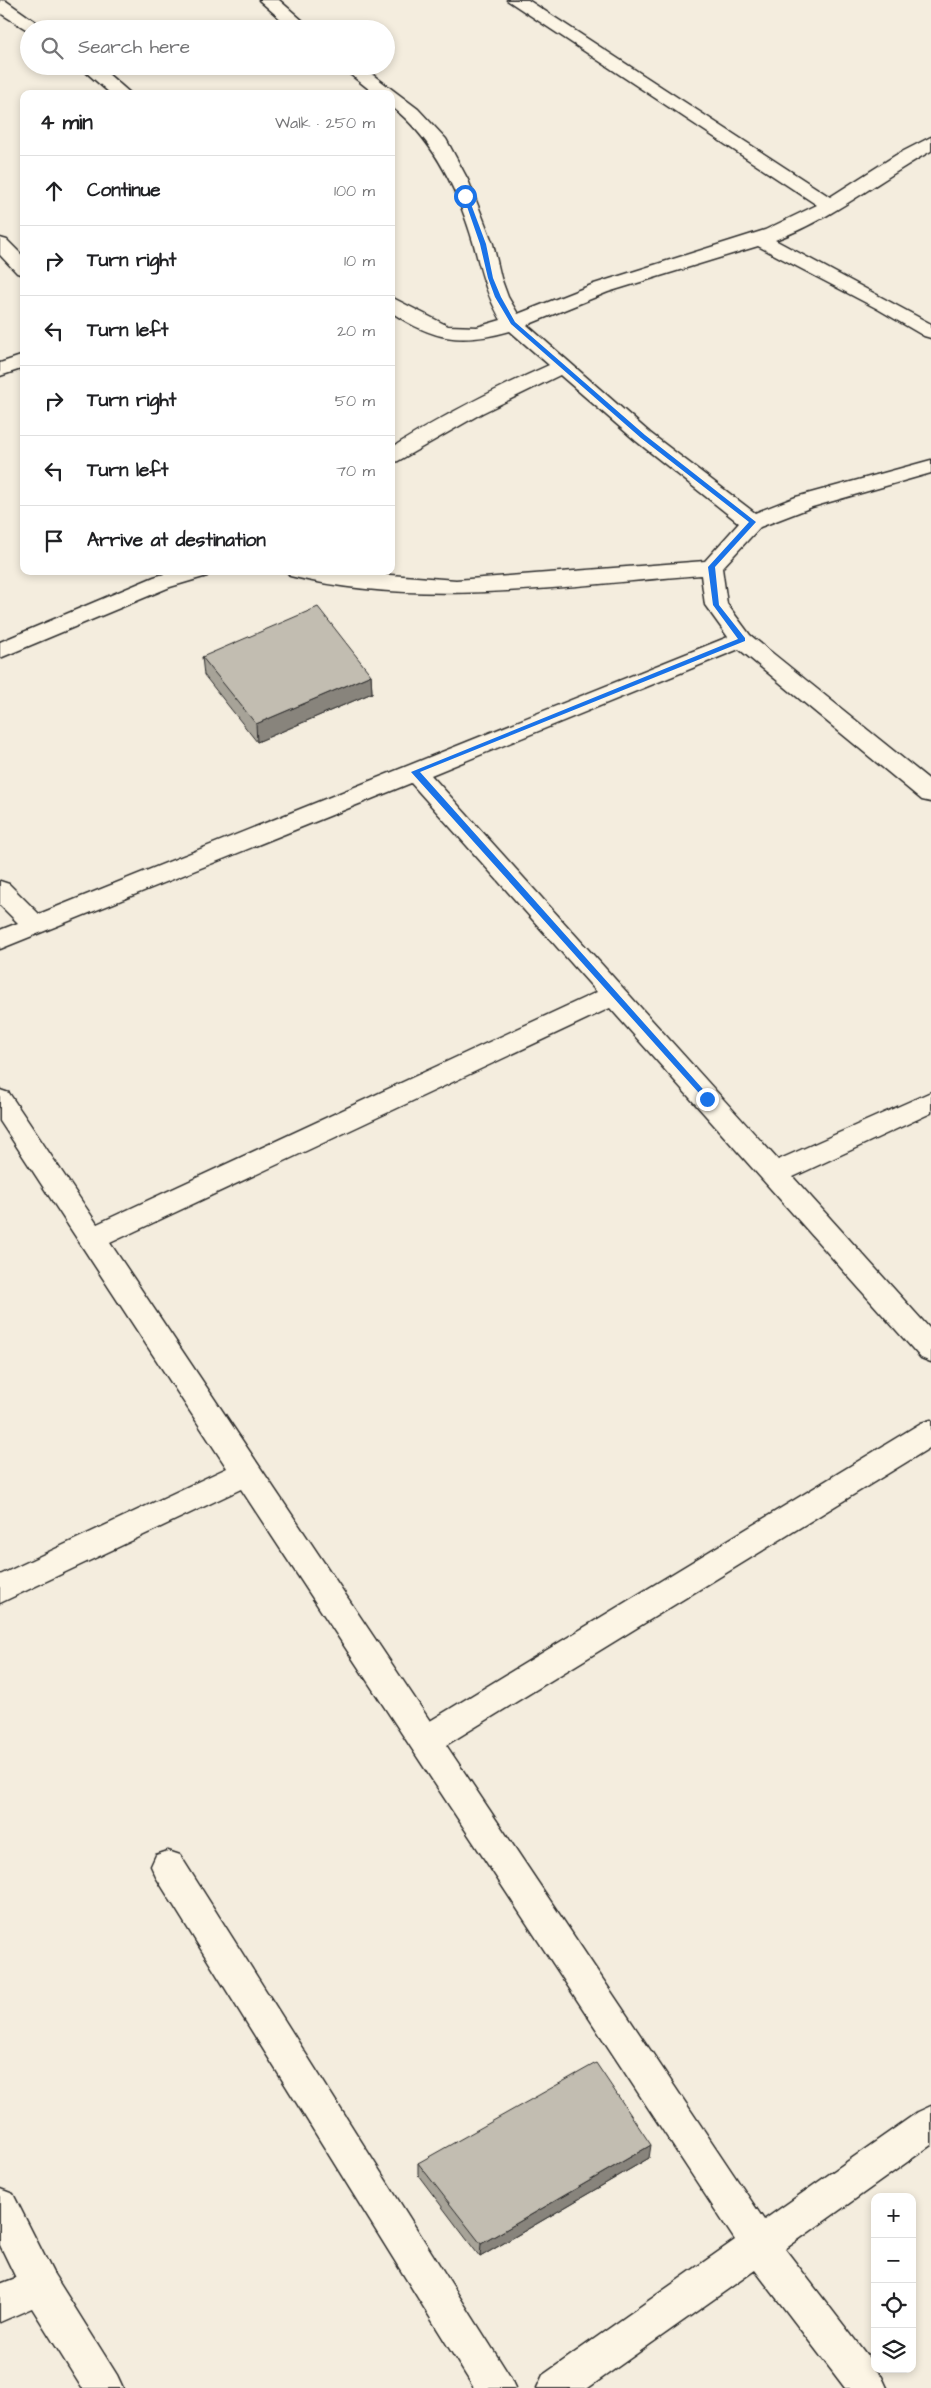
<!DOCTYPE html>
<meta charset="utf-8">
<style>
body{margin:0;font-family:"Architects Daughter",sans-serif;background:#f2f2f2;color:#202124}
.controls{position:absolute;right:15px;bottom:15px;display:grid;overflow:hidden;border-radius:10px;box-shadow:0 2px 8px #0003}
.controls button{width:45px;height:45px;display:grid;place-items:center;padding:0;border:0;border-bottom:1px solid #e0e0e0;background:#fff;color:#202124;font:25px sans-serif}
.stop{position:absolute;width:15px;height:15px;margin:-11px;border:4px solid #1a73e8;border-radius:50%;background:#fff}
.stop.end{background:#1a73e8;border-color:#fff;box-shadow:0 1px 5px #0008}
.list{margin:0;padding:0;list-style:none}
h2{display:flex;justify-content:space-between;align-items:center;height:65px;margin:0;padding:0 20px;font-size:21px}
h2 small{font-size:16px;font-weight:400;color:#757577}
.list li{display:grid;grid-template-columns:32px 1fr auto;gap:15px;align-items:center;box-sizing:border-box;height:70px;padding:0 20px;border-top:1px solid #e0e0e0}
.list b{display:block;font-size:19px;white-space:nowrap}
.list em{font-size:16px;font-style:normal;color:#757577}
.icon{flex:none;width:28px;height:28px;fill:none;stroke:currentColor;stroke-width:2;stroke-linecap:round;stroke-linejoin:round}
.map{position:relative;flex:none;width:931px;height:2388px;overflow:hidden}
.search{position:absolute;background:#fff;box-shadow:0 2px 8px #0003;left:20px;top:20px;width:375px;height:55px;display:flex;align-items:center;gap:12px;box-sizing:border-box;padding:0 18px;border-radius:28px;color:#757577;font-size:19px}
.panel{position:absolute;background:#fff;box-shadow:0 2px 8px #0003;left:20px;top:90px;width:375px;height:485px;border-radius:10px}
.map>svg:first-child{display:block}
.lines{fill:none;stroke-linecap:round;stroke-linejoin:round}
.minor-casing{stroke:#2b2b2b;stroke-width:3}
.minor{fill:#fcf5e5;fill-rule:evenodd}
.wall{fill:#a7a398;stroke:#2b2b2b}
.shaded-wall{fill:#88847c;stroke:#2b2b2b}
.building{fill:#c2bdb1;stroke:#2b2b2b}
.route{fill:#1a73e8}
</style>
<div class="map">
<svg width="931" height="2388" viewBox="0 0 931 2388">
<rect width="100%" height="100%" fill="#f4edde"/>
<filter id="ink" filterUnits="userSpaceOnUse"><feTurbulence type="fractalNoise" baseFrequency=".02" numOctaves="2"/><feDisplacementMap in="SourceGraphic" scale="10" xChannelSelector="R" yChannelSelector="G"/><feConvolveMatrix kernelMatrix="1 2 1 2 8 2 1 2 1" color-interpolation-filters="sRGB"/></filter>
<g filter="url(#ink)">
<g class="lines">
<!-- minor casing -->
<g class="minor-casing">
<path id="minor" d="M0 0 6 1 46 29H29V31L0 13Z
M259 0H279L312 29H292Z
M507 0H528L830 197 896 155 931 137V151C879 180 832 219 775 240L931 324V338L924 336 876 308 758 246 608 292 527 325 650 433 755 513 796 497 931 460V473L812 507 760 527 722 568 727 604 750 635 931 781V802L922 800 739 649 431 775 778 1160 931 1092V1113L793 1177 931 1330V1362L921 1358 610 1008 110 1243 430 1721 921 1423 931 1420V1447L446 1745 764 2220 918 2112 931 2106V2145L785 2249 875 2366V2369L881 2375 887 2388H845L755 2270 588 2388H537L543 2375 735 2240 241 1489 0 1603V1575L227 1468 0 1121V1090L9 1093 97 1224 597 992 411 783 0 949V930L18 923 0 905V881L9 884 39 914 728 637 705 605 701 575C568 585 421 609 290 576L287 571H337L456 580 705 561 739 523 636 441 560 375 482 413 398 461 391 463V448C442 416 495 389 549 365L510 331C461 345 433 340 391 312V297L448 326 477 327 501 320C486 293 482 275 474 245 459 193 435 140 391 106V94H375L340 66H361L418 109 446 139 468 180 493 244 501 278 508 297 518 314 594 284 765 230 817 205Z
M79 66H99L131 94H111Z
M0 238 7 240 24 257V275L17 273 0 255Z
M24 355V368L0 376V363Z
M174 571H210L207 576 170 587 0 658V642L154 577Z
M168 1851 180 1855 509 2375 515 2388H474L156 1877 151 1866 156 1855Z
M0 2189 13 2194 53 2273 117 2375 123 2388H82L32 2308 0 2322V2284L16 2278 0 2245Z"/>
</g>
<!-- minor -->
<use href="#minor" class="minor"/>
</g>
<!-- wall -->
<path class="wall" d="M202 657 371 675 372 693 257 742 204 675Z
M649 2158 480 2257 418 2175V2163Z"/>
<!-- shaded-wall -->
<path class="shaded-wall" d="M371 675 372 693 257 742 256 724Z
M651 2145 649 2158 480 2257 481 2244Z"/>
<!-- building -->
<path class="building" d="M318 607 371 675 256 724 202 657Z
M596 2063 651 2145 481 2244 418 2163Z"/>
</g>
<!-- route -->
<path class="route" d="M463 195 468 196 486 244 493 278 501 297 515 322 645 435 756 522 715 567 719 605 745 638V641L420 772 710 1097 711 1099 707 1102 411 772 738 639 713 605 708 567 749 522 641 438 511 324 495 297 488 278 480 244Z"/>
</svg>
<div class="controls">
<button>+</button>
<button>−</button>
<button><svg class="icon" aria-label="locate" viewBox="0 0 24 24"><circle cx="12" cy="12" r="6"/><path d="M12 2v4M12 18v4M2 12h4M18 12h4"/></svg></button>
<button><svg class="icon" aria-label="layers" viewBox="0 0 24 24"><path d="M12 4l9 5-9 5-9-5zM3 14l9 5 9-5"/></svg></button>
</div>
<div class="stop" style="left:465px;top:196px"></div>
<div class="stop end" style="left:707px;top:1099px"></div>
<div class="search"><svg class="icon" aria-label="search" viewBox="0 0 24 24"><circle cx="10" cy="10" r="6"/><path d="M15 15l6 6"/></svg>Search here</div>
<section class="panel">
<h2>4 min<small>Walk · 250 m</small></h2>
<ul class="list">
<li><svg class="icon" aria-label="ahead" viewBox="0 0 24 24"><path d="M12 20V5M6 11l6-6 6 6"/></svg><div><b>Continue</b></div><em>100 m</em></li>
<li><svg class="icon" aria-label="right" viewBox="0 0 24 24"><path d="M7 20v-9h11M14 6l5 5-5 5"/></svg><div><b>Turn right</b></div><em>10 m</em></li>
<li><svg class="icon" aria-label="left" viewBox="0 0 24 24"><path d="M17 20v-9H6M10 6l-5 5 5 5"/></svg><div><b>Turn left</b></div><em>20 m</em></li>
<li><svg class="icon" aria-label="right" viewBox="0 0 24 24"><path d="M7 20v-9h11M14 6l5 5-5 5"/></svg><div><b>Turn right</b></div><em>50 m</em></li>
<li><svg class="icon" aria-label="left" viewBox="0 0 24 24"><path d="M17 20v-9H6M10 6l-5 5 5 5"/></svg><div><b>Turn left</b></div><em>70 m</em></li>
<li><svg class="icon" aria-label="arrive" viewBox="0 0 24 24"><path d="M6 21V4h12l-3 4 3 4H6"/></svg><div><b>Arrive at destination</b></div></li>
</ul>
</section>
</div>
